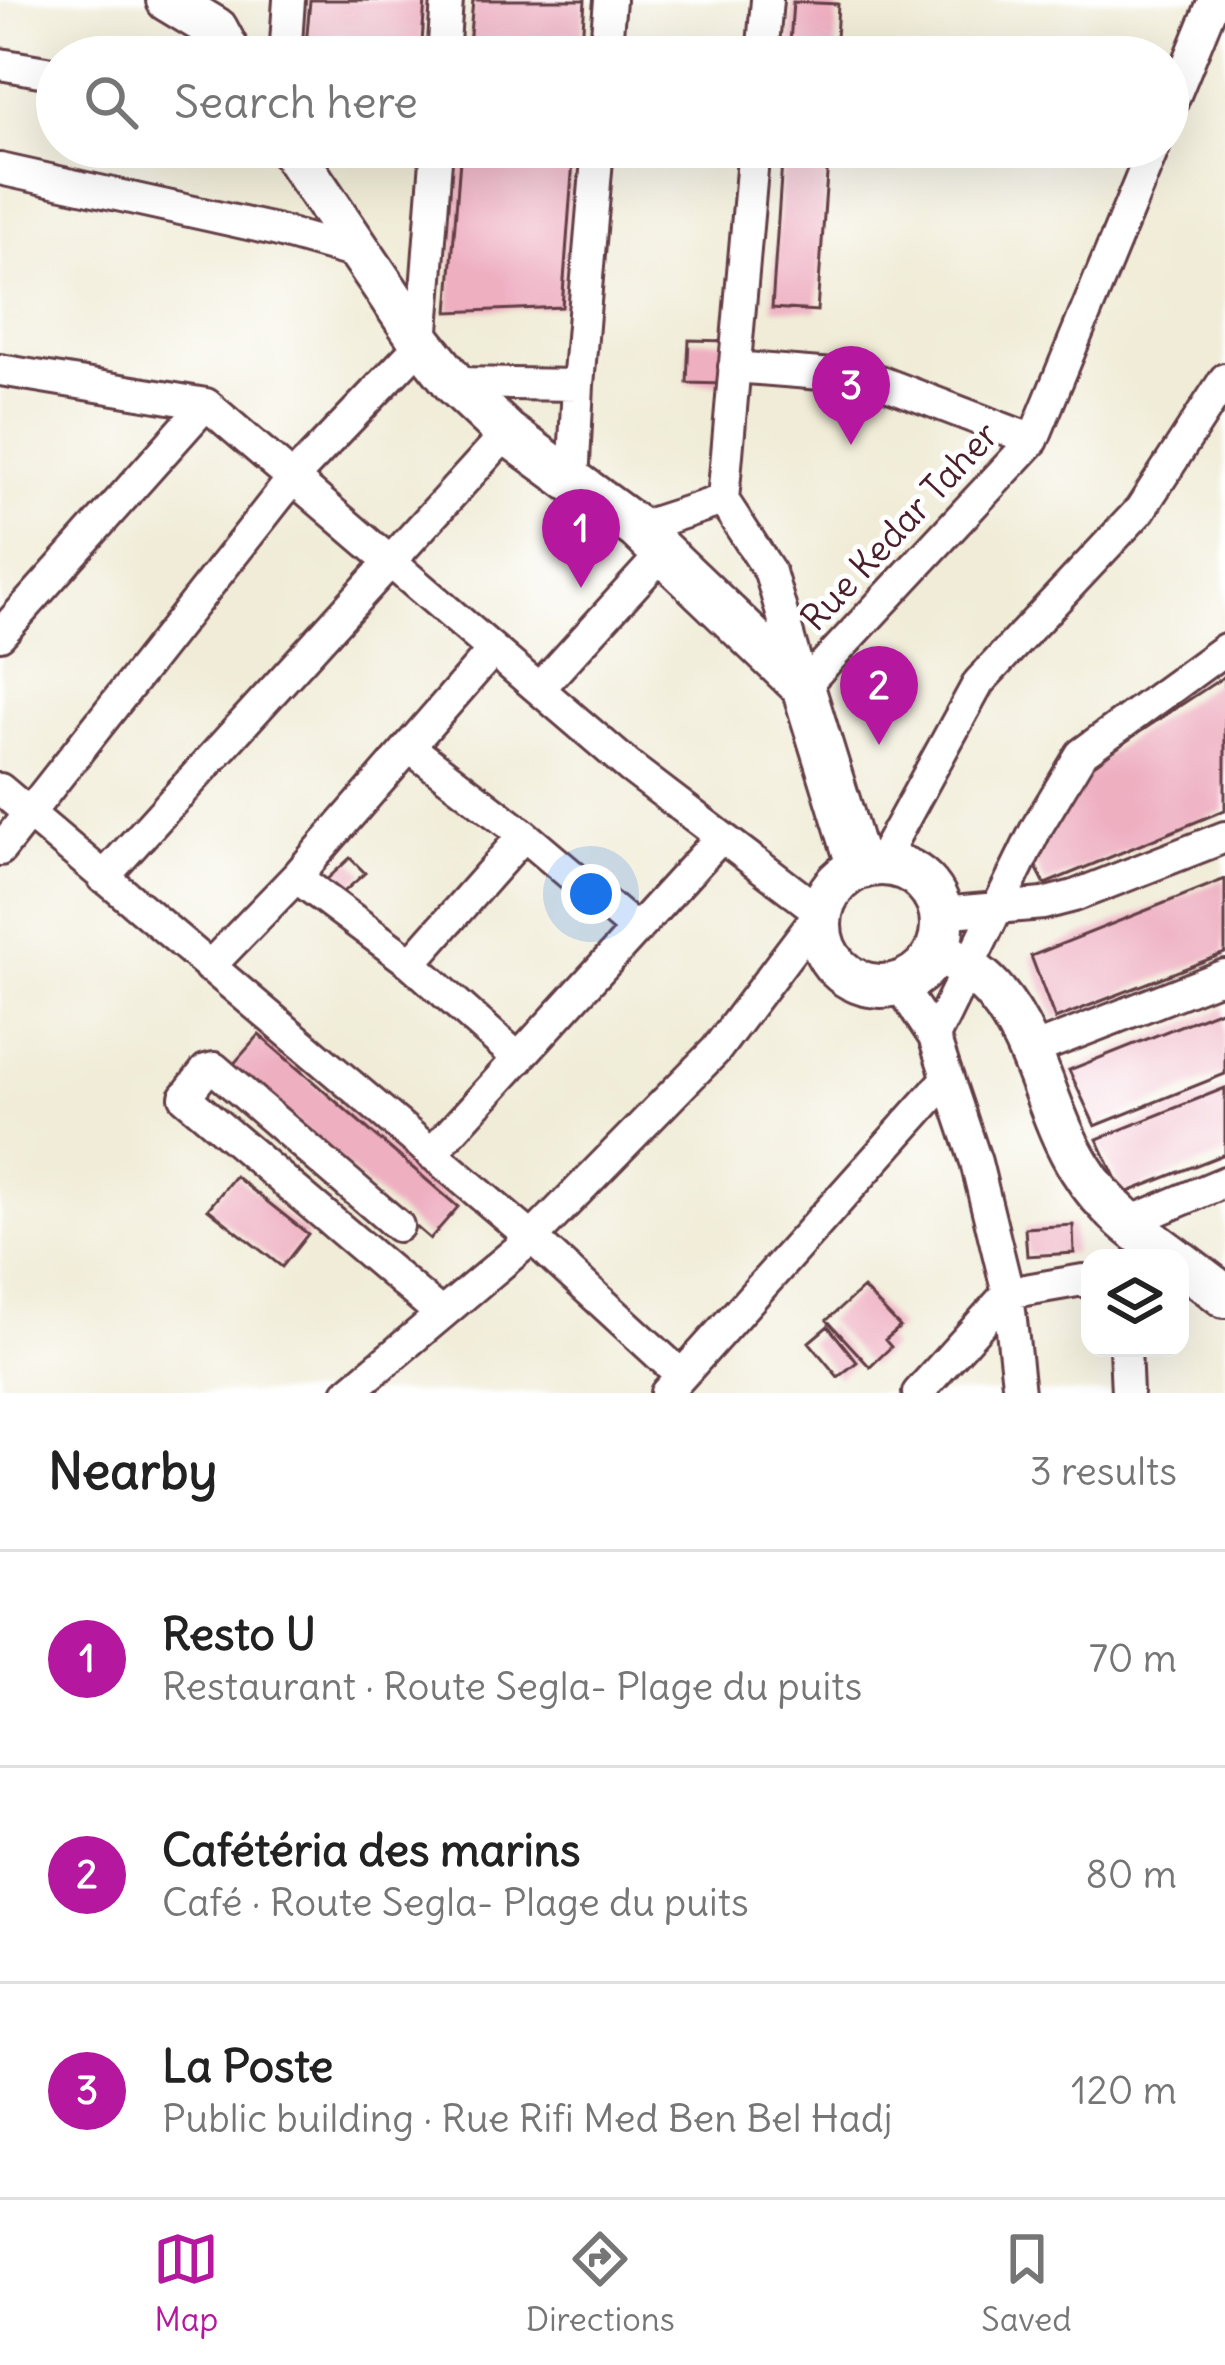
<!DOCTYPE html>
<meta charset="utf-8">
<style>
body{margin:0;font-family:Delius,sans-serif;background:#f6f6f6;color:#222}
.controls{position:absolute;right:36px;bottom:36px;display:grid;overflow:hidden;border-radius:24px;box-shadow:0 12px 48px #0002}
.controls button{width:108px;height:108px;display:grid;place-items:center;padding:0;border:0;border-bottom:3px solid #e0e0e0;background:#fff;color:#222;font:60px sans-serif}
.you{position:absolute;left:591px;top:894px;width:42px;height:42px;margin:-30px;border:9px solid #fff;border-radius:50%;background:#1a73e8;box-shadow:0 0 0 18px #1a73e833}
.badge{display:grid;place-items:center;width:78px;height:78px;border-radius:50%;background:#b5179e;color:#fff;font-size:39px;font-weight:700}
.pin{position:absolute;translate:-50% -99px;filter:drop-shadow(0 3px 6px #0008)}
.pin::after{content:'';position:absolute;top:63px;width:42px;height:36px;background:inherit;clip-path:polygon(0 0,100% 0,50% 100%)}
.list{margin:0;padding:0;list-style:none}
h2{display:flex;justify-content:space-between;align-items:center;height:156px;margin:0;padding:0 48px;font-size:51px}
h2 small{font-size:39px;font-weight:400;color:#767676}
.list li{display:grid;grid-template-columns:78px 1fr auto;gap:36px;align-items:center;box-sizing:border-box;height:216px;padding:0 48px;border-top:3px solid #e0e0e0}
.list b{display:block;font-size:45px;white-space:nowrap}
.list p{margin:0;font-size:39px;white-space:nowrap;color:#767676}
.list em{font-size:39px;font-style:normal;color:#767676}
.icon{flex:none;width:66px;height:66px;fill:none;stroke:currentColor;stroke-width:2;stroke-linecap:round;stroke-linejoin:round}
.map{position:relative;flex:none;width:1225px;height:1393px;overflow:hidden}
.search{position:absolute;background:#fff;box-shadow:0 12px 48px #0002;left:36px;right:36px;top:36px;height:132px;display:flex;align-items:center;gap:30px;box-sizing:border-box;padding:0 42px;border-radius:66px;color:#767676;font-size:45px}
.sheet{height:804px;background:#fff}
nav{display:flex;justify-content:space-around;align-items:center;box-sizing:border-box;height:168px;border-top:3px solid #e0e0e0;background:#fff;font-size:33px;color:#767676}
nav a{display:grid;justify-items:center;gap:6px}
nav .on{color:#b5179e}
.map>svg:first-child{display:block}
.building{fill:#eeafc1}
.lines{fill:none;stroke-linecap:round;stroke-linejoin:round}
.street-casing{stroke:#633e45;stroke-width:36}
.secondary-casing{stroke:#633e45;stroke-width:48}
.street{stroke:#fff;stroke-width:30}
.secondary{stroke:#fff;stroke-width:42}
.labels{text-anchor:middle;stroke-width:10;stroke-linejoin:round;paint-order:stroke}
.street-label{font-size:36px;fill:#4a1f2b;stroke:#fff}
</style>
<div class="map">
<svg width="1225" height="1393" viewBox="0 0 1225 1393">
<rect width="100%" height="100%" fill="#fff"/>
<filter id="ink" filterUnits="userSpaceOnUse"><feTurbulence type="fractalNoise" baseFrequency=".00833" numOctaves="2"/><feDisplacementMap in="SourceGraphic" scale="24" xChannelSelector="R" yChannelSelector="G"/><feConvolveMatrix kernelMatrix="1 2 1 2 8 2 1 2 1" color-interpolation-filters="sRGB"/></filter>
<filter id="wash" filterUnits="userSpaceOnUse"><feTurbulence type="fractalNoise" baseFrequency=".004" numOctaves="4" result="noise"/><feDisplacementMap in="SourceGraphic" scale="48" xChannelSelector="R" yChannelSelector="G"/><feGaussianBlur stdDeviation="2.7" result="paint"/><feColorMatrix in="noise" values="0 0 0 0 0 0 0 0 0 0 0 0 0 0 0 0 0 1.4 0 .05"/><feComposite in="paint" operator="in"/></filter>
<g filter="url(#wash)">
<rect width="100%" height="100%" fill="#f0ecd7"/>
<g id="blocks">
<!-- building -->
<path class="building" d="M310 0H425L421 57H305Z
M473 0H585L581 57H468Z
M793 2 838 4 835 57H789Z
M461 147H574L562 307 448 312Z
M783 147H829L817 311 772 308Z
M689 340 726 341 724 384 687 383Z
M1225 676V810L1045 884 1034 863 1085 768Z
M350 858 365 873 337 898 323 883Z
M1225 879V953L1055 1019 1031 956Z
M1225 1008V1074L1095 1126 1069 1070Z
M259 1035 458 1207 430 1239 231 1067Z
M1225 1088V1154L1123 1194 1097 1139Z
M235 1176 308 1234 282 1267 208 1209Z
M1073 1225 1074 1253 1027 1256 1025 1228Z
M863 1288 900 1327 885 1340 891 1347 870 1367 827 1320Z
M828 1326 857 1362 838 1377 809 1342Z"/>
</g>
</g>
<g filter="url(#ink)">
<use href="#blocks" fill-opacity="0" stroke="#633e45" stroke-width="3"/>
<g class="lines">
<!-- street casing -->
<g class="street-casing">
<path id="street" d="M285 57 289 0
M443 57 447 0
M605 57 610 0
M762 57 767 0
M0 64 57 74
M1168 112 1214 0
M0 169 275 230 363 255
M734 367 871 378 1033 440
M0 370 206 404 631 768 820 912 716 1050 532 1238 348 1393
M454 383 578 385 598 147
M573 482 578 385
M723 500 770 572 803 687
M637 528 723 500 754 147
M0 635 206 404
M803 687 1033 440 1154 147
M540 688 663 553
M409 747 524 835 635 929
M0 789 532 1238 681 1375
M0 850 293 478 422 343 437 147
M879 865 979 682 1140 510 1225 379
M296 877 411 963 519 1059
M103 878 507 433
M941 913 1043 904 1074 896 1225 837
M411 963 524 835
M209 967 296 877 493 650
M898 983 934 1037 976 1162 1008 1293 1019 1393
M934 1037 1037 827 1081 754 1225 649
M1030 1051 1225 975
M431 1154 721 837
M1127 1223 1225 1182
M398 1226 214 1068 206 1070 185 1097 441 1314
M1125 1348 1127 1393
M666 1393 948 1078
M918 1393 1008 1293 1083 1280 1090 1284"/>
</g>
<!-- secondary casing -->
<g class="secondary-casing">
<path id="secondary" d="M168 0 216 29 231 57
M289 147 422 343 454 383 507 433 637 528 803 687 859 868
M820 925a61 61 0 1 1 122 0a61 61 0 1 1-122 0Z
M938 949C958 962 981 975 996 994 1038 1044 1046 1114 1081 1169 1104 1207 1138 1232 1174 1258
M1180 1262 1225 1296"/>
</g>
<!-- street -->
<use href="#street" class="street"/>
<!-- secondary -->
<use href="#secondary" class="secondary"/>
</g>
</g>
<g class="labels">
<!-- street labels -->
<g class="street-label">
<text transform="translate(899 526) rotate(-47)" y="13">Rue Kedar Taher</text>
</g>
</g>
</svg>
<div class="controls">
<button><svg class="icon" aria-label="layers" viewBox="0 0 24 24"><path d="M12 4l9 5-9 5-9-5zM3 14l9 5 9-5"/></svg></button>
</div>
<div class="you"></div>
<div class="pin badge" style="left:581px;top:588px">1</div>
<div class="pin badge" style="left:879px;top:745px">2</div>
<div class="pin badge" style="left:851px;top:445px">3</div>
<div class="search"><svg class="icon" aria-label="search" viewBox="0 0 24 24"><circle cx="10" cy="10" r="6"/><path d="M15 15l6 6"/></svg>Search here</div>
</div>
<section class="sheet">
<h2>Nearby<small>3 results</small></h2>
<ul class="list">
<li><span class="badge">1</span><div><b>Resto U</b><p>Restaurant · Route Segla- Plage du puits</p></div><em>70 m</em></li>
<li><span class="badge">2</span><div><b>Cafétéria des marins</b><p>Café · Route Segla- Plage du puits</p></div><em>80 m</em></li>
<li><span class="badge">3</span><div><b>La Poste</b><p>Public building · Rue Rifi Med Ben Bel Hadj</p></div><em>120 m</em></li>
</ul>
</section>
<nav>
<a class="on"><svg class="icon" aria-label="map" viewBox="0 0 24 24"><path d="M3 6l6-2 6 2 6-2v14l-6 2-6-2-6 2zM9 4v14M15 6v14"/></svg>Map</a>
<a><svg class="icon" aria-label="directions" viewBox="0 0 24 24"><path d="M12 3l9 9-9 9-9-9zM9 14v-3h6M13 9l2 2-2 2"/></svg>Directions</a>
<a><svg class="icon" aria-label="saved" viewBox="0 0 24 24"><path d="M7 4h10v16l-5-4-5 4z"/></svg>Saved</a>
</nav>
